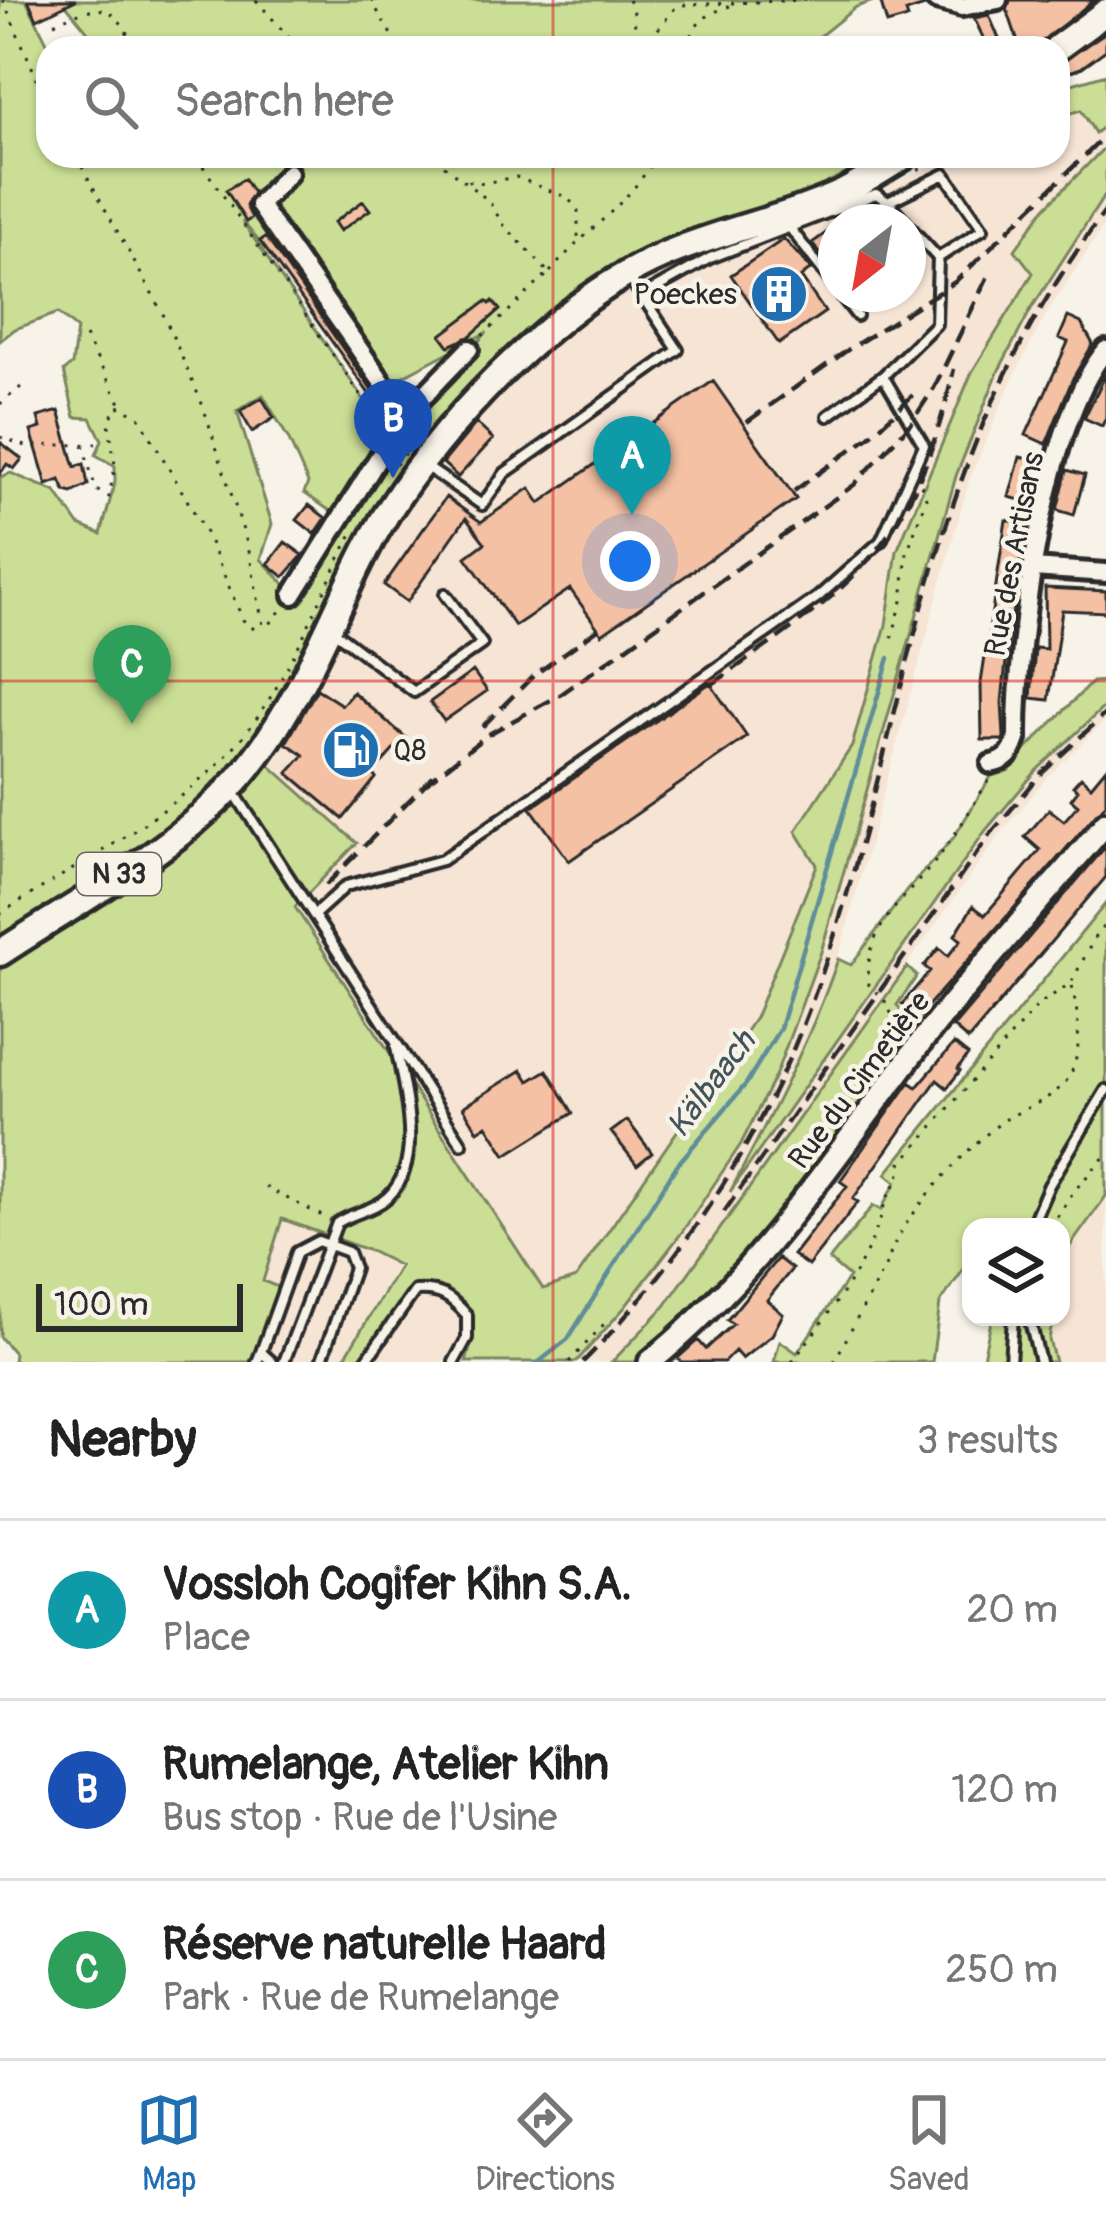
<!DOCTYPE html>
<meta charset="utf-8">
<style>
body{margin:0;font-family:Pangolin,sans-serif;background:#f6f6f6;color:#222}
.controls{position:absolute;right:36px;bottom:36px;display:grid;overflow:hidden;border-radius:24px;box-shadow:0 3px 9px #0004}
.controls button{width:108px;height:108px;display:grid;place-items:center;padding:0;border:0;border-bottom:3px solid #e0e0e0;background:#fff;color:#222;font:60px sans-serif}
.compass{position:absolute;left:818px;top:204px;width:108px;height:108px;border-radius:50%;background:#fff;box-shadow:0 3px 9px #0004;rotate:211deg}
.scale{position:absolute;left:36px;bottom:30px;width:207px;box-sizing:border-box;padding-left:12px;border:6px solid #2b2b2b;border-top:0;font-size:33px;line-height:42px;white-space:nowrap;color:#2b2b2b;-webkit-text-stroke:9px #f7f3e8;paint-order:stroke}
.you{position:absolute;left:630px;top:561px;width:42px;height:42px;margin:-30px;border:9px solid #fff;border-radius:50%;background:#1a73e8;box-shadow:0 0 0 18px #1a73e833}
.badge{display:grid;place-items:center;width:78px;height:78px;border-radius:50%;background:#1f6fb2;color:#fff;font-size:39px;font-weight:700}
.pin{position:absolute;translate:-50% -99px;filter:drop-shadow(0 3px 6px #0008)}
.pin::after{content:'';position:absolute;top:63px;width:42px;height:36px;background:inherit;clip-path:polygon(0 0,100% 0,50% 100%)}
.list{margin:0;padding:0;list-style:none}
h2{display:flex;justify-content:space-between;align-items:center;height:156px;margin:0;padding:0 48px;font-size:51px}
h2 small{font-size:39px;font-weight:400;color:#767676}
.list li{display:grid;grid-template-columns:78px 1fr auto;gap:36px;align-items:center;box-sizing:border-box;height:180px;padding:0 48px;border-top:3px solid #e0e0e0}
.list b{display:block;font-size:45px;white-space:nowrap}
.list p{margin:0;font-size:39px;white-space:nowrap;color:#767676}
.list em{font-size:39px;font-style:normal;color:#767676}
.icon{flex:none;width:66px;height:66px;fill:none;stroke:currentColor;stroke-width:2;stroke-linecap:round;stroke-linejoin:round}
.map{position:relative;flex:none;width:1106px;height:1362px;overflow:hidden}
.search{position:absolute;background:#fff;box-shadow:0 3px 9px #0004;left:36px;right:36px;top:36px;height:132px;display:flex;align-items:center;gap:30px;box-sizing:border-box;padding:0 42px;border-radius:36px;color:#767676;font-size:45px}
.sheet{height:696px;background:#fff}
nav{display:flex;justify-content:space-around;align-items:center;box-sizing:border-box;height:168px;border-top:3px solid #e0e0e0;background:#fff;font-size:33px;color:#767676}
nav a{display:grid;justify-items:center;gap:6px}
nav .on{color:#1f6fb2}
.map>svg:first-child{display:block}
.built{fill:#f6e4d4;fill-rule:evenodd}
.green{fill:#cadf95;stroke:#7a8560;stroke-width:3;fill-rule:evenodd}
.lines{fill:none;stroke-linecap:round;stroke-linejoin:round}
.stream{stroke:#608d9a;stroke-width:4.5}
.building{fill:#f4c1a4;stroke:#2b2b2b;stroke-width:3}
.service-casing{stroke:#2b2b2b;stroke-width:16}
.minor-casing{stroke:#2b2b2b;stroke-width:26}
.secondary-casing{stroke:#2b2b2b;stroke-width:30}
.primary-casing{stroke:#2b2b2b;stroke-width:33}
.path{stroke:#2b2b2b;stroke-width:3;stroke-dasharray:3 9;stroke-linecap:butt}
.service{stroke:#f7f3e8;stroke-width:8}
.minor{stroke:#f7f3e8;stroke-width:16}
.secondary{stroke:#f7f3e8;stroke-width:21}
.primary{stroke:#f7f3e8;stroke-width:24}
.rail{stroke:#2b2b2b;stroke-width:4.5;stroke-dasharray:18 9;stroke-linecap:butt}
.grid{fill:none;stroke:#d62828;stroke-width:3;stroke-opacity:0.55}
.labels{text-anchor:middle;stroke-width:9;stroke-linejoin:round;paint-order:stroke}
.shield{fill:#f7f3e8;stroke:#686764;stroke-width:3}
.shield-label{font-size:27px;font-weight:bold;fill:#2b2b2b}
.poi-label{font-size:30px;fill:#2b2b2b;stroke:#f7f3e8;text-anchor:end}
.street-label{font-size:30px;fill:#2b2b2b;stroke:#f7f3e8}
.water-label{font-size:33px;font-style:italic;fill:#415459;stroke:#f7f3e8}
</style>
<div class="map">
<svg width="1106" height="1362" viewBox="0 0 1106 1362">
<rect width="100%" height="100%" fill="#f7f3e8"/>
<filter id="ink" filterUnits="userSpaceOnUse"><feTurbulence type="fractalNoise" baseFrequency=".00833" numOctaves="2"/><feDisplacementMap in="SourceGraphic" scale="24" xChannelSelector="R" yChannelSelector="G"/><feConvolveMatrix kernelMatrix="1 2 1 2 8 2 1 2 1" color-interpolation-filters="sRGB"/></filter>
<g filter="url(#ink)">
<!-- built -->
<path class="built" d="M1081 110 1095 133 1106 125V146L1044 209 1034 273 972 372 897 551 886 625 852 746 796 830 817 865 755 1018 576 1278 542 1289 295 906 258 755 329 627 460 418 627 274 846 201 958 156H1058V117ZM836 222H908V294H836Z
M1106 193V222L1044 318 1013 378 969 480 838 959 816 1022 737 1180 986 830 1037 770 1106 705V720L1048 776 995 841 665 1307 612 1362H576L625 1307 680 1235 741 1144 776 1074 821 952 956 476 998 372 1031 309Z
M1106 1196V1362H1055L1049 1340 1053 1317H1061L1063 1256Z
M282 1219 370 1251 400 1266 342 1362H252L278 1288 263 1282Z
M435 1283 455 1293 520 1362H359L413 1285Z"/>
<!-- green -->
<path class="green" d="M0 0H26L50 48 48 156H811L820 164 857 156H891L841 193 709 238 557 323 402 490 258 755 357 843 295 907 543 1289 576 1278 755 1018 817 865 796 831 852 746 886 625 897 551 972 372 1033 273 1015 250 1044 209 1106 146V193L1031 309 998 372 956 476 821 952 776 1074 741 1144 680 1235 625 1307 576 1362H466L473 1338V1313C454 1292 442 1283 413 1285L359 1362H342L400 1266 370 1251 282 1219 263 1281 278 1287 252 1362H13L14 1353 0 1337V477L11 473 56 492 79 525 101 534 115 482V466L96 455 102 440 91 418 75 417 64 371 72 365 77 329 58 313 15 329 0 341ZM242 221 380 388 487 332 390 438ZM263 395 288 438 308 483 304 493 342 519 294 594 261 559 272 524 237 411Z
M62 0H876L856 7 805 48H87L97 43Z
M1106 74V125L1095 133 1081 110 1058 117V88Z
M1106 681V705L1037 770 986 830 730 1192C771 1115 810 1041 838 959L851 965 908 889 954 837 992 775 1006 770 1092 682Z
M1106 903V1196L1063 1256 1061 1269V1227H971V1259L940 1303 932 1362H774L780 1341 797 1353 849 1277 829 1260 873 1206 881 1210 896 1182 886 1174Z
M907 967 917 976 897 1005 914 1028 810 1178 734 1272 692 1315 636 1362H612L665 1306Z
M992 1317H1053L1049 1340 1055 1362H982Z"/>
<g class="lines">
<!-- stream -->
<path class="stream" d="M539 1362 568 1339 677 1165 746 1084 780 1028 889 658"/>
</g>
<!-- building -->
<path class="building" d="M28 0H76L37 19Z
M880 0H924L925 6 906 12 908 18 887 24Z
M1010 0H1094L1035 48H1020L1007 9Z
M989 15 1003 48H988L974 18Z
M1106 32V50L1081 68 1058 76V64Z
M244 179 253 193 246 206 252 218 246 222 226 190Z
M363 201 370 210 340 231 334 222Z
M836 226V274L812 243Z
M266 237 388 414 385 416 260 241Z
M784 239 811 269 801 277 825 312 779 344 731 275Z
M487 301 490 304 493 301 500 310 469 337 449 346 441 335Z
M1068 317 1081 323 1093 344 1073 378 1046 444 1026 435 1068 342 1059 338Z
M1106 374V417L1102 426 1084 418Z
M713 381 796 499 602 634 570 589 515 626 466 557 485 543 466 518 407 602 384 585 446 497 481 522 530 488 540 503Z
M262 398 274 418 252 432 240 411Z
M59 411 75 467 84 464 88 485 72 493 65 491 60 480 47 485 31 431 41 428 38 417Z
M476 423 493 439 458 477 443 463Z
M0 442 22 459 14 469 7 464 0 474Z
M1020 457 1042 463 1031 503 1009 497Z
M1067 470 1085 475 1074 515 1057 510Z
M309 505 326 518 315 534 297 520Z
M1006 520 1026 524 1008 642 1002 702 1004 737 1003 740H982L981 683Z
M285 542 303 555 284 577 268 564Z
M1045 588 1106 591V612L1062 610 1049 700 1031 698 1035 648 1046 649Z
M473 671 487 691 444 721 430 702Z
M710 683 747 737 569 861 531 808Z
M317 689 342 705 353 692 405 737 372 774 376 778 343 819 288 773 304 755 286 743Z
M1106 768V804L918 1017 902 1004 930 971 924 966 939 948 948 956 961 940 955 935 973 906 985 915 1040 850 1025 837 1049 809 1064 821 1078 805 1071 799 1078 790 1073 786 1081 777 1091 786Z
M1106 846V877L968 1040 953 1027Z
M954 1044 968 1055 958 1069 960 1071 947 1088 937 1080 853 1199 858 1202 808 1266 793 1255 847 1186 840 1181 910 1082 917 1087Z
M522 1070 529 1081 547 1070 573 1113 506 1155 487 1125 478 1131 463 1107Z
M627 1120 652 1153 637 1165 611 1132Z
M778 1258 792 1269 767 1300 783 1314 772 1335 742 1359 735 1351 724 1362H682L678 1358 698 1340 706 1349 733 1324 727 1320Z"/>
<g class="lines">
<!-- service casing -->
<g class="service-casing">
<path id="service" d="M906 222 888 202 945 174 983 229 938 258
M790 228 836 288
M629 278 642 296 710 258 876 194 888 202
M840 294 857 316
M828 416 883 376
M428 468 482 505 505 473 678 350 642 296
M335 632 414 692 482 644 445 594
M234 792 462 1144
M314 915 346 886 442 860 818 597 881 541 924 445 883 376 936 324 938 258 908 225
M1031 1227 1049 1185 1106 1090
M1029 1317 1040 1362
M261 1352 297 1252 318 1241 348 1252 354 1268 321 1362
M257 1362 261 1352 272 1362
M284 1362 337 1223C353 1212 373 1211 388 1197 425 1161 404 1091 396 1047
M365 1362 415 1291C440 1289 450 1296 467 1315V1338L454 1362
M1010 1362 1013 1317"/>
</g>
<!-- minor casing -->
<g class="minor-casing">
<path id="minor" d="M936 0 962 7 998 0
M289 173 259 205 405 415
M1033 568 1106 573
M293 595 405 415 469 349
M991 764C1007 761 1012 754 1017 739 1016 644 1045 422 1106 350"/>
</g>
<!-- secondary casing -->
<g class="secondary-casing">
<path id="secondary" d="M650 1362C762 1271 836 1154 922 1041 980 966 1045 895 1106 823"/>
</g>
<!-- primary casing -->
<g class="primary-casing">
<path id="primary" d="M1057 48 1106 12
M0 953C87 895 196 841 258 754 307 688 334 609 373 537 406 478 453 421 501 373 548 328 602 282 662 256 720 230 785 219 842 193 864 182 885 168 905 156"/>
</g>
<!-- path -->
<path class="path" d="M3 0 48 104
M256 0 298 48
M371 0 399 48
M628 0 635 15 634 48
M54 23C100 3 114 0 134 48
M643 48 675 8 682 5 806 0
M689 48C692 22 707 14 730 6
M76 156 164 316 203 406 248 546 263 625 270 624 284 606
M196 156 382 426
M437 156 442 164 489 201 502 223 549 273 478 340
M918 170 949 156
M468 181 483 183 516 177 568 198 578 211V237
M550 272C585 230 629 205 656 156
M85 336 120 403
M0 404 21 387
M0 437 26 446 96 444
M83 445 96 490 109 497 115 465 109 423 115 408 122 406 140 418 206 533 243 620 254 629 261 625
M388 474 419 435
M892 638 902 601 907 553 926 498 921 485
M0 914C89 856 194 807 257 718 297 660 322 591 355 528
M902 1035 884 999 869 985C862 927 906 899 938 858 957 833 973 805 990 778
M265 1187 330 1220
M1051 1227 1073 1192 1106 1155
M569 1362 607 1321
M792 1362C830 1311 867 1268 884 1206 889 1189 902 1182 901 1163L1038 1005 1071 983 1095 937 1106 923
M834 1362 889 1259C897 1222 974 1138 1008 1118 1030 1105 1064 1096 1073 1068 1083 1042 1077 1010 1072 985"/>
<!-- service -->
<use href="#service" class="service"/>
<!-- minor -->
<use href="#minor" class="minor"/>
<!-- secondary -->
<use href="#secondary" class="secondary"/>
<!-- primary -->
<use href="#primary" class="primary"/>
<!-- rail -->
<path class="rail" d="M747 422 849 349 955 282 1106 135
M794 491 870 436 916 392
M711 685C855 585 913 548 954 369
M482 727 533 676 598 629
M424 785 487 735 560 695 854 485 911 423 934 388 990 272
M326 885 436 773
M724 1212 992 832 1042 773 1106 713
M583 1362C676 1268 752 1153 801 1030 877 839 901 630 977 439 1010 357 1053 281 1106 210"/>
</g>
</g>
<!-- grid -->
<path class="grid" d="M553 0V48M553 156V1362M0 681H1106"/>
<!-- icons -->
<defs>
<g id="building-disc" transform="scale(3)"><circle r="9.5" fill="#1f6fb2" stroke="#f7f3e8"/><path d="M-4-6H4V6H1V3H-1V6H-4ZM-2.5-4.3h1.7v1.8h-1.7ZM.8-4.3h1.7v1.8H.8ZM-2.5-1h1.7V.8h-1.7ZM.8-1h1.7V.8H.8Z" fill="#fff"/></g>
<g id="fuel-disc" transform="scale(3)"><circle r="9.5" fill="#1f6fb2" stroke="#f7f3e8"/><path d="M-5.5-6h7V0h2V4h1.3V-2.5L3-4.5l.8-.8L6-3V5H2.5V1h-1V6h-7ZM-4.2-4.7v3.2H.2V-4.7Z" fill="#fff"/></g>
</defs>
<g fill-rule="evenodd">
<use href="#building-disc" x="779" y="294"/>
<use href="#fuel-disc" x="351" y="750"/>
</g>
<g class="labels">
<!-- shield labels -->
<rect class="shield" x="77" y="853" width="84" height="42" rx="9"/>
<g class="shield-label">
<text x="119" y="883">N 33</text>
</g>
<!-- poi labels -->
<g class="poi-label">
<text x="737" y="304">Poeckes</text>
<text x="393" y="760" text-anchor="start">Q8</text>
</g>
<!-- street labels -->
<g class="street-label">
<text transform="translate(1014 554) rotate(-79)" y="10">Rue des Artisans</text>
<text transform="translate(859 1080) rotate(-53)" y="10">Rue du Cimetière</text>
</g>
<!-- water labels -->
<g class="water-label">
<text transform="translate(710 1083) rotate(-53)" y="12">Kälbaach</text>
</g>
</g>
</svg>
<div class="controls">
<button><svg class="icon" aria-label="layers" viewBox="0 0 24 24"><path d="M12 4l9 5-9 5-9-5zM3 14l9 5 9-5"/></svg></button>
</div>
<svg class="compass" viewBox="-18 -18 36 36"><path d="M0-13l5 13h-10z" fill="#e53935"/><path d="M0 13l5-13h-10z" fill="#767676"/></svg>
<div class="scale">100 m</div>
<div class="you"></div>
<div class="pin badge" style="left:632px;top:515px;background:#0f9aa8">A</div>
<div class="pin badge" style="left:393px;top:478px;background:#1a4fb4">B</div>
<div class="pin badge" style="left:132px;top:724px;background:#2e9e5b">C</div>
<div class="search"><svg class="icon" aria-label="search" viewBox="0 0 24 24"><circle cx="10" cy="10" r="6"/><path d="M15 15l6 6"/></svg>Search here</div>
</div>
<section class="sheet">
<h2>Nearby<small>3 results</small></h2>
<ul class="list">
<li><span class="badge" style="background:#0f9aa8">A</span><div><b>Vossloh Cogifer Kihn S.A.</b><p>Place</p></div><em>20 m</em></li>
<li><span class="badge" style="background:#1a4fb4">B</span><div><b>Rumelange, Atelier Kihn</b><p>Bus stop · Rue de l'Usine</p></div><em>120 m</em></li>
<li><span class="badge" style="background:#2e9e5b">C</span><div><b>Réserve naturelle Haard</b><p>Park · Rue de Rumelange</p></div><em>250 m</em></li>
</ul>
</section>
<nav>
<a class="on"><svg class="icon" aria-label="map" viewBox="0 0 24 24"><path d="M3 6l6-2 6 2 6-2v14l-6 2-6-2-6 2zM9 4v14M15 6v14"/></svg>Map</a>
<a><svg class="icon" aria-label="directions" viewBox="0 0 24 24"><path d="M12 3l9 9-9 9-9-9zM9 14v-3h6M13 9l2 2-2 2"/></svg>Directions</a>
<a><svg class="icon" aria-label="saved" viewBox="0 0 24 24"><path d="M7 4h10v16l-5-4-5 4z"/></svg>Saved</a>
</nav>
